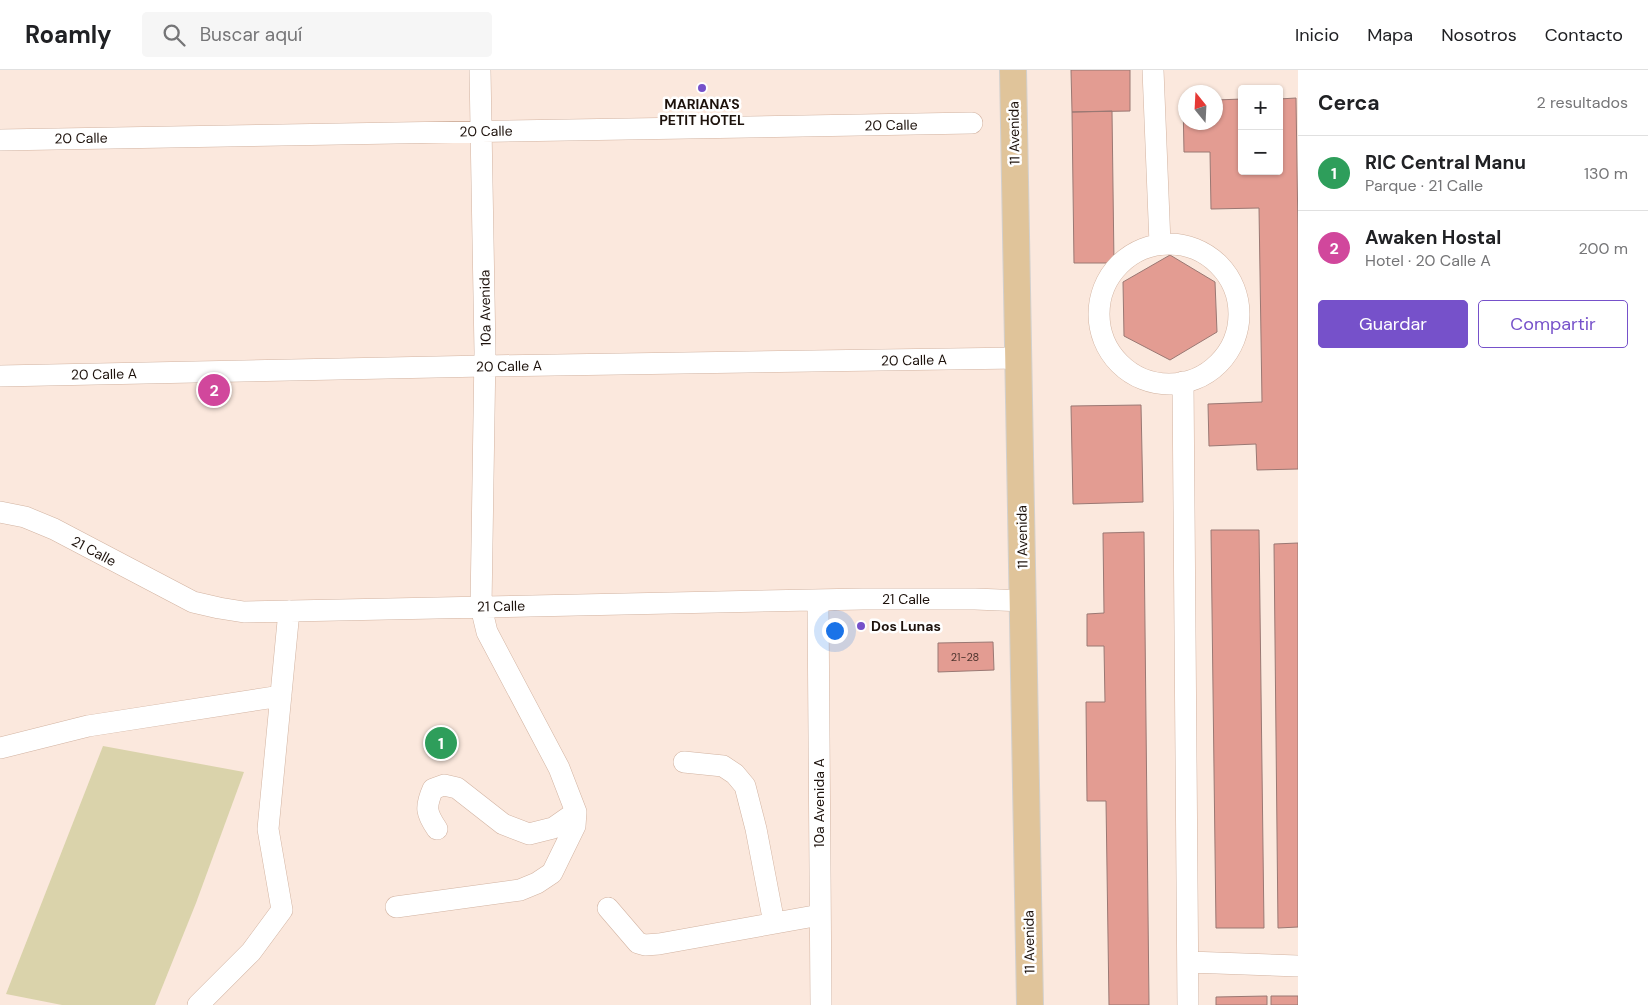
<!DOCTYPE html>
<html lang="es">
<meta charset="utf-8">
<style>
body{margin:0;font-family:"DM Sans",sans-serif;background:#f6f6f6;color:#202124}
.controls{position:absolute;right:15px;top:15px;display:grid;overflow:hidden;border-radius:5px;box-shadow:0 1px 4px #0004}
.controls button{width:45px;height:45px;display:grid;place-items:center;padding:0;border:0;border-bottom:1px solid #e0e0e0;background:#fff;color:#202124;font:25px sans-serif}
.compass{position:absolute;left:1178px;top:15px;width:45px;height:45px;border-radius:50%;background:#fff;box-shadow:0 1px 4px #0004;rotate:342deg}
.you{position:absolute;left:834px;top:560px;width:18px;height:18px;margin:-12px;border:4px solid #fff;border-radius:50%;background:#1a73e8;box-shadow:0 0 0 8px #1a73e833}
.badge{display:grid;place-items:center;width:32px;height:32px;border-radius:50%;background:#7651ca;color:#fff;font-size:16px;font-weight:700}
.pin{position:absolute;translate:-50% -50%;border:2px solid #fff;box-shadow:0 1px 5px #0006}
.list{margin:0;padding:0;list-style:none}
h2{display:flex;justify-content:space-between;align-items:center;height:65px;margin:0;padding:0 20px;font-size:21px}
h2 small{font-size:16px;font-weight:400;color:#757577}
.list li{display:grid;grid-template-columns:32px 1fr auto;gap:15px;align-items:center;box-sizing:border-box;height:75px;padding:0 20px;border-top:1px solid #e0e0e0}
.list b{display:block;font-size:19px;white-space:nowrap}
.list p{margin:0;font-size:16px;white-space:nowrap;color:#757577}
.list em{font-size:16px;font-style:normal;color:#757577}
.actions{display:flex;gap:10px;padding:15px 20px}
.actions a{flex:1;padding:11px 0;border:1px solid #7651ca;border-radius:5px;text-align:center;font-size:18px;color:#7651ca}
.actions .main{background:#7651ca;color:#fff}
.icon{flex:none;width:28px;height:28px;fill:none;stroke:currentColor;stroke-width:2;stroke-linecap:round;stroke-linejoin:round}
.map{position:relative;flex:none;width:1298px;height:935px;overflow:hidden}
header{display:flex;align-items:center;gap:30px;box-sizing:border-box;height:70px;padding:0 25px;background:#fff;border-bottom:1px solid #e0e0e0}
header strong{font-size:24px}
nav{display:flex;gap:28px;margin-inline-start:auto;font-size:18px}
.search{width:350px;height:45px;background:#f6f6f6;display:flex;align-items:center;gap:12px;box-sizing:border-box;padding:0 18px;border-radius:5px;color:#757577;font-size:19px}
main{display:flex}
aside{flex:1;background:#fff}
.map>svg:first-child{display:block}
.garden{fill:#dad3ab}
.building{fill:#e39c92;stroke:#9a7873}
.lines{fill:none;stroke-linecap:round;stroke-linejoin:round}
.minor-casing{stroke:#d2b3a1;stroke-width:22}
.major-casing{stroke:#d2d0ce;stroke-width:28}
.minor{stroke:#fff;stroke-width:21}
.major{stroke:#e0c49a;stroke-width:26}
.poi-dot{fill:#7651ca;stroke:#fff;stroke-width:2}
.labels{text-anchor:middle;stroke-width:5;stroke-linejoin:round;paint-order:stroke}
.number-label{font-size:11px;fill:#4e342e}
.poi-label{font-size:14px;font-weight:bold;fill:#1d120c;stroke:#fff}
.street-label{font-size:14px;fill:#1d120c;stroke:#fff}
</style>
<header>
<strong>Roamly</strong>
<div class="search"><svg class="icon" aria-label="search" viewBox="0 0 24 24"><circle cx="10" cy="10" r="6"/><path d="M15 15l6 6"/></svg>Buscar aquí</div>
<nav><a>Inicio</a><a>Mapa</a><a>Nosotros</a><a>Contacto</a></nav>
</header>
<main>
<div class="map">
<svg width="1298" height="935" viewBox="0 0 1298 935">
<rect width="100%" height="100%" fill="#fbe8dd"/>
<!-- garden -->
<path class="garden" d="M103 676 244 702 196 833 155 935H62L6 924Z"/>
<!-- building -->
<path class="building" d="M1071 0H1130V41L1072 42Z
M1296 28 1298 164V399L1257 400 1256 374 1209 376 1208 334 1262 332 1259 138 1211 139 1210 82H1184L1183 31H1186V52H1216V30L1242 29V101H1279V29Z
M1112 41 1114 193H1074L1072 42Z
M1170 185 1215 212 1217 262 1170 290 1124 266 1123 212Z
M1141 335 1143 432 1073 434 1071 336Z
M1211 460H1259L1264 858H1216Z
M1144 462 1149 935H1109L1106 731H1087L1086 632H1105L1104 576H1087V544L1104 543 1103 463Z
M1298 473V857L1278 858 1274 474Z
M993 572 994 600 938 602V573Z
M1267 926V935H1216V927Z
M1271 926H1298V935H1271Z"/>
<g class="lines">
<!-- minor casing -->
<g class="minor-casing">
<path id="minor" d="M1153 0 1160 174
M0 70 972 53
M1099 244a70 70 0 1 1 140 0a70 70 0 1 1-140 0Z
M0 306 485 296 1019 288
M1183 312 1188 935
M0 442 25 447 54 459 193 532 219 538 244 542 863 529H975L1023 531
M818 530 821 935
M0 678 88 656 281 626
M684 692 723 696 735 704 745 716 756 759 774 853
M437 759C426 743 425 737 433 719L444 715 457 718 503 754 529 764 553 758 576 742
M396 837 520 820 537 813 552 803 575 756 576 742 559 698 487 562 481 537 485 282 480 0
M608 838 638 873 645 875 659 874 820 845
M1189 892 1298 896
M198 935 251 882 282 840 268 759 289 541"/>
</g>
<!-- major casing -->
<g class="major-casing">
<path id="major" d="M1013 0 1030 935"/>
</g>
<!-- minor -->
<use href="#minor" class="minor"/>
<!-- major -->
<use href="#major" class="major"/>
</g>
<!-- markers -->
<g class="poi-dot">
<circle cx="702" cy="18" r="5"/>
<circle cx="861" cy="556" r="5"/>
</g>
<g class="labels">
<!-- number labels -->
<g class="number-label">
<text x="965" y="591">21-28</text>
</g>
<!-- poi labels -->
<g class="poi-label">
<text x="702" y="39">MARIANA'S<tspan x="702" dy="16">PETIT HOTEL</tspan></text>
<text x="871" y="561" text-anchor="start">Dos Lunas</text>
</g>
<!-- street labels -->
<g class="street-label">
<text transform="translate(891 55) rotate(-1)" y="5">20 Calle</text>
<text transform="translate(486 61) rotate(-1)" y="5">20 Calle</text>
<text transform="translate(1014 63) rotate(-91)" y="5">11 Avenida</text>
<text transform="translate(81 68) rotate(-1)" y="5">20 Calle</text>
<text transform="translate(485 238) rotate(-91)" y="5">10a Avenida</text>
<text transform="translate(914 290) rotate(-1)" y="5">20 Calle A</text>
<text transform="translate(509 296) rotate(-1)" y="5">20 Calle A</text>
<text transform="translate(104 304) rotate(-1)" y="5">20 Calle A</text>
<text transform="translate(1022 467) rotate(-91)" y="5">11 Avenida</text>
<text transform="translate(94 481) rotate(28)" y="5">21 Calle</text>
<text x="906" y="534">21 Calle</text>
<text transform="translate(501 536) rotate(-1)" y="5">21 Calle</text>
<text transform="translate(819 733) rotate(-90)" y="5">10a Avenida A</text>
<text transform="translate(1029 872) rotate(-91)" y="5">11 Avenida</text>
</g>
</g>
</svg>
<div class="controls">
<button>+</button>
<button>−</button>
</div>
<svg class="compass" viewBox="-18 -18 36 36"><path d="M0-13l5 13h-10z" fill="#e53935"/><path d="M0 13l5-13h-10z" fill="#757577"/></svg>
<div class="you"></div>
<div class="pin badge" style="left:441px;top:673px;background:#2e9e5b">1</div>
<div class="pin badge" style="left:214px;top:320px;background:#d1479c">2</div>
</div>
<aside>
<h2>Cerca<small>2 resultados</small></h2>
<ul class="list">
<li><span class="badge" style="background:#2e9e5b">1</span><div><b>RIC Central Manu</b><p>Parque · 21 Calle</p></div><em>130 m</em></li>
<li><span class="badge" style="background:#d1479c">2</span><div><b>Awaken Hostal</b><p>Hotel · 20 Calle A</p></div><em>200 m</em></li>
</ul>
<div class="actions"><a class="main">Guardar</a><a>Compartir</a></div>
</aside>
</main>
